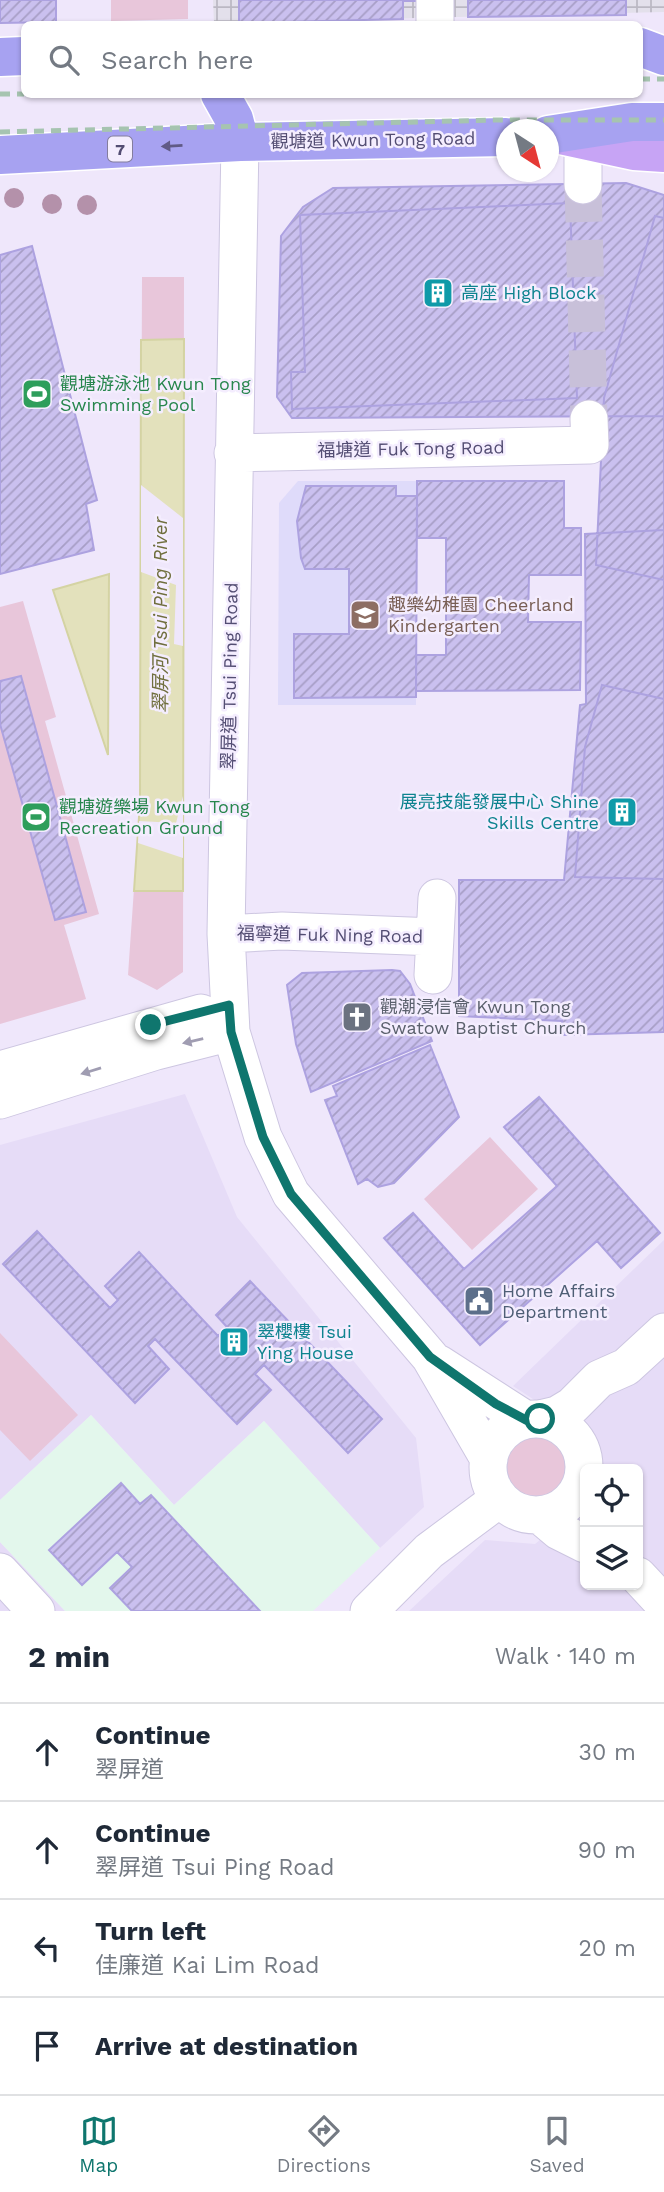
<!DOCTYPE html>
<meta charset="utf-8">
<style>
body{margin:0;font-family:"Work Sans","Noto Sans TC",sans-serif;background:#f2f2f3;color:#1f2937}
.controls{position:absolute;right:21px;bottom:21px;display:grid;overflow:hidden;border-radius:10px;box-shadow:0 2px 5px #0004}
.controls button{width:63px;height:63px;display:grid;place-items:center;padding:0;border:0;border-bottom:2px solid #e0e1e3;background:#fff;color:#1f2937;font:35px sans-serif}
.compass{position:absolute;left:496px;top:119px;width:63px;height:63px;border-radius:50%;background:#fff;box-shadow:0 2px 5px #0004;rotate:144deg}
.stop{position:absolute;width:21px;height:21px;margin:-16px;border:5px solid #0f766e;border-radius:50%;background:#fff}
.stop.end{background:#0f766e;border-color:#fff;box-shadow:0 2px 7px #0008}
.list{margin:0;padding:0;list-style:none}
h2{display:flex;justify-content:space-between;align-items:center;height:91px;margin:0;padding:0 28px;font-size:30px}
h2 small{font-size:23px;font-weight:400;color:#747a83}
.list li{display:grid;grid-template-columns:46px 1fr auto;gap:21px;align-items:center;box-sizing:border-box;height:98px;padding:0 28px;border-top:2px solid #e0e1e3}
.list b{display:block;font-size:26px;white-space:nowrap}
.list p{margin:0;font-size:23px;white-space:nowrap;color:#747a83}
.list em{font-size:23px;font-style:normal;color:#747a83}
.icon{flex:none;width:38px;height:38px;fill:none;stroke:currentColor;stroke-width:2;stroke-linecap:round;stroke-linejoin:round}
.map{position:relative;flex:none;width:664px;height:1611px;overflow:hidden}
.search{position:absolute;background:#fff;box-shadow:0 2px 5px #0004;left:21px;right:21px;top:21px;height:77px;display:flex;align-items:center;gap:18px;box-sizing:border-box;padding:0 24px;border-radius:10px;color:#747a83;font-size:26px}
.sheet{height:483px;background:#fff}
nav{display:flex;justify-content:space-around;align-items:center;box-sizing:border-box;height:98px;border-top:2px solid #e0e1e3;background:#fff;font-size:19px;color:#747a83}
nav a{display:grid;justify-items:center;gap:4px}
nav .on{color:#0f766e}
.map>svg:first-child{display:block}
.residential{fill:#e6dcf7}
.commercial{fill:#dfdbfa}
.industrial{fill:url(#industrial-grid)}
.education{fill:#e3f7ec}
.green{fill:#e8c6da}
.water{fill:#e3e1bc;stroke:#d4d3a3;stroke-width:2}
.pier{fill:#efe7fb}
.building{fill:url(#building-hatch);stroke:#ada2e0;stroke-width:2}
.lines{fill:none;stroke-linecap:round;stroke-linejoin:round}
.minor-tunnel{stroke:#c8c0d9;stroke-width:37;stroke-dasharray:37 18;stroke-linecap:butt}
.minor-casing{stroke:#cdc6e1;stroke-width:39}
.major-casing{stroke:#fff;stroke-width:41}
.highway-casing{stroke:#fff;stroke-width:41}
.minor{stroke:#fff;stroke-width:37}
.major{stroke:#c7a4f5;stroke-width:38}
.highway{stroke:#a7a2f1;stroke-width:38}
.rail{stroke:#a6c4b0;stroke-width:5;stroke-dasharray:10 7;stroke-linecap:butt}
.tree{fill:#b491aa}
.oneway{fill:#605a86}
.oneway2{fill:#a09db2}
.route{stroke:#0f766e;stroke-width:9}
.labels{text-anchor:middle;stroke-width:5;stroke-linejoin:round;paint-order:stroke}
.shield{fill:#f4edfe;stroke:#837d9d;stroke-width:2}
.shield-label{font-size:16px;font-weight:bold;fill:#534d73}
.street-label{font-size:18px;fill:#534d73;stroke:#f4edfe}
.culture-label{font-size:18px;fill:#0d838f;stroke:#f4edfe;text-anchor:start}
.leisure-label{font-size:18px;fill:#27864d;stroke:#f4edfe;text-anchor:start}
.education-label{font-size:18px;fill:#785e54;stroke:#f4edfe;text-anchor:start}
.worship-label{font-size:18px;fill:#5b616d;stroke:#f4edfe;text-anchor:start}
.service-label{font-size:18px;fill:#4e5e75;stroke:#f4edfe;text-anchor:start}
.water-label{font-size:19px;font-style:italic;fill:#706f3e;stroke:#f4edfe}
</style>
<div class="map">
<svg width="664" height="1611" viewBox="0 0 664 1611">
<defs>
<pattern id="industrial-grid" width="8" height="8" patternUnits="userSpaceOnUse" patternTransform="scale(1.75)"><rect width="8" height="8" fill="#e3e0eb"/><path d="M0 4h8M4 0v8" fill="none" stroke="#bbb8c3"/></pattern>
<pattern id="building-hatch" width="6" height="6" patternUnits="userSpaceOnUse" patternTransform="scale(1.75)"><rect width="6" height="6" fill="#cac0ef"/><path d="M-1 1l2-2M0 6l6-6M5 7l2-2" fill="none" stroke="#a79ec6"/></pattern>
</defs>
<rect width="100%" height="100%" fill="#efe7fb"/>
<!-- residential -->
<path class="residential" d="M185 1094 237 1217 416 1438 424 1507 380 1548 264 1421 174 1505 91 1415 0 1500V1145Z
M664 1240V1611H409L485 1540 535 1544 585 1503V1585H638V1469H591L588 1435 513 1386Z
M0 1542 65 1611H0Z"/>
<!-- commercial -->
<path class="commercial" d="M298 481H417L416 705H278L279 503Z"/>
<!-- industrial -->
<path class="industrial" d="M213 0H664V12L214 23Z"/>
<!-- education -->
<path class="education" d="M91 1415 174 1505 264 1421 380 1548 313 1611H65L0 1542V1500Z"/>
<!-- green -->
<path class="green" d="M111 0H188V19L111 21Z
M142 277H184L183 972 157 990 128 975 140 802Z
M23 601 56 717 45 721 99 914 64 925 86 999 0 1024V607Z
M490 1137 538 1189 472 1250 424 1199Z
M0 1333 78 1415 30 1461 0 1430Z
M496 1468a41 41 0 1 1 82 0a41 41 0 1 1-82 0Z"/>
<!-- water -->
<path class="water" d="M184 339 183 891H134L140 802 141 340Z
M109 574 108 755 53 590Z"/>
<!-- pier -->
<path class="pier" d="M141 485 183 518V646L174 644 176 585 141 572Z
M183 796V858L138 843 139 821 176 823Z"/>
<!-- building -->
<path class="building" d="M0 0H56V22L0 23Z
M239 0H425V1H403V19L239 23Z
M468 0H626V15L468 17Z
M626 183 664 195V416L292 418 277 397 281 236 303 207 333 188Z
M570 203 577 398 292 409 291 372H305L300 215Z
M655 216 664 218V580L596 565 604 398Z
M32 246 97 500 86 504 94 550 0 574V255Z
M417 481H564V528H581V575H529L528 622H581L580 690 416 691V655H446V538H417Z
M306 486H396V496H417L416 697 294 698V634H349V569H305L301 558 297 521Z
M664 530V1032L563 1035 562 1021 459 1016V880H564L580 705 586 704 585 534Z
M21 676 86 912 55 920 0 724V681Z
M602 685 664 699V879L575 877 585 747Z
M392 970 400 971 410 984 432 1041 311 1092 296 1044 287 985 302 973Z
M430 1045 459 1117 394 1183 378 1187 367 1179 358 1184 325 1100 337 1096 333 1086Z
M539 1097 660 1233 621 1268 597 1241 480 1345 384 1238 413 1213 464 1269 557 1186 504 1127Z
M37 1231 110 1308 118 1300 105 1286 139 1252 218 1336 227 1327 216 1315 250 1281 382 1419 348 1453 264 1365 255 1374 271 1390 237 1424 155 1339 148 1346 169 1369 135 1403 3 1264Z
M121 1483 140 1504 151 1495 260 1611H132L110 1588 132 1567 117 1552 82 1585 49 1550Z"/>
<g class="lines">
<!-- minor-tunnel -->
<path class="minor-tunnel" d="M583 185 589 419"/>
<!-- minor casing -->
<g class="minor-casing">
<path id="minor" d="M435 0V24
M240 142 226 934 231 1032 263 1137 291 1194 430 1357 489 1459
M583 185V140
M233 453 590 445 589 419
M226 934 282 931 435 937
M433 975 437 898
M0 1070 201 1013
M0 1100 156 1051 231 1032
M439 1364 526 1420
M540 1419 557 1415 572 1406 599 1379 626 1367 664 1332
M488 1467a48 48 0 1 1 96 0a48 48 0 1 1-96 0Z
M540 1515 559 1531 585 1544
M0 1572 36 1611
M638 1576 664 1604
M369 1611 429 1551 499 1499"/>
</g>
<!-- major casing -->
<g class="major-casing">
<path id="major" d="M560 135 634 151 664 153"/>
</g>
<!-- highway casing -->
<g class="highway-casing">
<path id="highway" d="M640 47 664 56
M0 57 24 56
M220 94 234 119 240 142
M548 135 632 122H664
M0 155 240 142 506 137"/>
</g>
<!-- minor -->
<use href="#minor" class="minor"/>
<!-- major -->
<use href="#major" class="major"/>
<!-- highway -->
<use href="#highway" class="highway"/>
<!-- rail -->
<path class="rail" d="M640 79H664
M0 94H24
M0 132 496 120H664"/>
</g>
<!-- trees -->
<g class="tree">
<circle cx="14" cy="198" r="10"/>
<circle cx="52" cy="204" r="10"/>
<circle cx="87" cy="205" r="10"/>
</g>
<!-- one-way arrows -->
<defs><path id="oneway-solid" d="M-6-.8H1V-3.2L6.5 0L1 3.2V.8H-6Z" transform="scale(1.75)"/></defs>
<use class="oneway" href="#oneway-solid" transform="translate(172 146) rotate(177)"/>
<g class="oneway2">
<use href="#oneway-solid" transform="translate(193 1041) rotate(167)"/>
<use href="#oneway-solid" transform="translate(91 1071) rotate(163)"/>
</g>
<g class="lines">
<!-- route -->
<path class="route" d="M151 1025 229 1005 231 1032 263 1137 291 1194 430 1357 496 1404 526 1420 540 1419"/>
</g>
<!-- icons -->
<defs>
<g id="building-square" transform="scale(1.575)"><rect x="-9" y="-9" width="18" height="18" rx="4" fill="#0f9aa8" stroke="#f4edfe"/><path d="M-4-6H4V6H1V3H-1V6H-4ZM-2.5-4.3h1.7v1.8h-1.7ZM.8-4.3h1.7v1.8H.8ZM-2.5-1h1.7V.8h-1.7ZM.8-1h1.7V.8H.8Z" fill="#fff"/></g>
<g id="stadium-square" transform="scale(1.575)"><rect x="-9" y="-9" width="18" height="18" rx="4" fill="#2e9e5b" stroke="#f4edfe"/><path d="M0-5a6.5 5 0 1 0 0 10a6.5 5 0 1 0 0-10ZM-3.5-1.8h7v3.6h-7Z" fill="#fff"/></g>
<g id="school-square" transform="scale(1.575)"><rect x="-9" y="-9" width="18" height="18" rx="4" fill="#8d6e63" stroke="#f4edfe"/><path d="M0-5L7-2L0 1L-7-2ZM-4 1L0 2.5L4 1V4Q0 6-4 4Z" fill="#fff"/></g>
<g id="church-square" transform="scale(1.575)"><rect x="-9" y="-9" width="18" height="18" rx="4" fill="#6b7280" stroke="#f4edfe"/><path d="M-1.2-6h2.4v3.5h3.3v2.4h-3.3V6h-2.4V-.1h-3.3v-2.4h3.3Z" fill="#fff"/></g>
<g id="civic-square" transform="scale(1.575)"><rect x="-9" y="-9" width="18" height="18" rx="4" fill="#5c6f8a" stroke="#f4edfe"/><path d="M-.6-6.5H3V-4.5H.6V-3L4-1V1h2V6H-6V1h2V-1L-.6-3ZM-1.2 2.5V6h2.4V2.5Z" fill="#fff"/></g>
</defs>
<g fill-rule="evenodd">
<use href="#building-square" x="438" y="293"/>
<use href="#stadium-square" x="37" y="394"/>
<use href="#school-square" x="365" y="615"/>
<use href="#building-square" x="622" y="812"/>
<use href="#stadium-square" x="36" y="817"/>
<use href="#church-square" x="357" y="1017"/>
<use href="#civic-square" x="479" y="1301"/>
<use href="#building-square" x="234" y="1342"/>
</g>
<g class="labels">
<!-- shield labels -->
<rect class="shield" x="108" y="136.5" width="24" height="25" rx="5"/>
<g class="shield-label">
<text x="120" y="155">7</text>
</g>
<!-- street labels -->
<g class="street-label">
<text transform="translate(373 140) rotate(-1)" y="6">觀塘道 Kwun Tong Road</text>
<text transform="translate(411 449) rotate(-1)" y="6">福塘道 Fuk Tong Road</text>
<text transform="translate(230 676) rotate(-89)" y="6">翠屏道 Tsui Ping Road</text>
<text transform="translate(330 935) rotate(1)" y="6">福寧道 Fuk Ning Road</text>
</g>
<!-- culture labels -->
<g class="culture-label">
<text x="461" y="299">高座 High Block</text>
<text x="599" y="808" text-anchor="end">展亮技能發展中心 Shine<tspan x="599" dy="21">Skills Centre</tspan></text>
<text x="257" y="1338">翠櫻樓 Tsui<tspan x="257" dy="21">Ying House</tspan></text>
</g>
<!-- leisure labels -->
<g class="leisure-label">
<text x="60" y="390">觀塘游泳池 Kwun Tong<tspan x="60" dy="21">Swimming Pool</tspan></text>
<text x="59" y="813">觀塘遊樂場 Kwun Tong<tspan x="59" dy="21">Recreation Ground</tspan></text>
</g>
<!-- education labels -->
<g class="education-label">
<text x="388" y="611">趣樂幼稚園 Cheerland<tspan x="388" dy="21">Kindergarten</tspan></text>
</g>
<!-- worship labels -->
<g class="worship-label">
<text x="380" y="1013">觀潮浸信會 Kwun Tong<tspan x="380" dy="21">Swatow Baptist Church</tspan></text>
</g>
<!-- service labels -->
<g class="service-label">
<text x="502" y="1297">Home Affairs<tspan x="502" dy="21">Department</tspan></text>
</g>
<!-- water labels -->
<g class="water-label">
<text transform="translate(160 615) rotate(-90)" y="7">翠屏河 Tsui Ping River</text>
</g>
</g>
</svg>
<div class="controls">
<button><svg class="icon" aria-label="locate" viewBox="0 0 24 24"><circle cx="12" cy="12" r="6"/><path d="M12 2v4M12 18v4M2 12h4M18 12h4"/></svg></button>
<button><svg class="icon" aria-label="layers" viewBox="0 0 24 24"><path d="M12 4l9 5-9 5-9-5zM3 14l9 5 9-5"/></svg></button>
</div>
<svg class="compass" viewBox="-18 -18 36 36"><path d="M0-13l5 13h-10z" fill="#e53935"/><path d="M0 13l5-13h-10z" fill="#747a83"/></svg>
<div class="stop" style="left:540px;top:1419px"></div>
<div class="stop end" style="left:151px;top:1025px"></div>
<div class="search"><svg class="icon" aria-label="search" viewBox="0 0 24 24"><circle cx="10" cy="10" r="6"/><path d="M15 15l6 6"/></svg>Search here</div>
</div>
<section class="sheet">
<h2>2 min<small>Walk · 140 m</small></h2>
<ul class="list">
<li><svg class="icon" aria-label="ahead" viewBox="0 0 24 24"><path d="M12 20V5M6 11l6-6 6 6"/></svg><div><b>Continue</b><p>翠屏道</p></div><em>30 m</em></li>
<li><svg class="icon" aria-label="ahead" viewBox="0 0 24 24"><path d="M12 20V5M6 11l6-6 6 6"/></svg><div><b>Continue</b><p>翠屏道 Tsui Ping Road</p></div><em>90 m</em></li>
<li><svg class="icon" aria-label="left" viewBox="0 0 24 24"><path d="M17 20v-9H6M10 6l-5 5 5 5"/></svg><div><b>Turn left</b><p>佳廉道 Kai Lim Road</p></div><em>20 m</em></li>
<li><svg class="icon" aria-label="arrive" viewBox="0 0 24 24"><path d="M6 21V4h12l-3 4 3 4H6"/></svg><div><b>Arrive at destination</b></div></li>
</ul>
</section>
<nav>
<a class="on"><svg class="icon" aria-label="map" viewBox="0 0 24 24"><path d="M3 6l6-2 6 2 6-2v14l-6 2-6-2-6 2zM9 4v14M15 6v14"/></svg>Map</a>
<a><svg class="icon" aria-label="directions" viewBox="0 0 24 24"><path d="M12 3l9 9-9 9-9-9zM9 14v-3h6M13 9l2 2-2 2"/></svg>Directions</a>
<a><svg class="icon" aria-label="saved" viewBox="0 0 24 24"><path d="M7 4h10v16l-5-4-5 4z"/></svg>Saved</a>
</nav>
